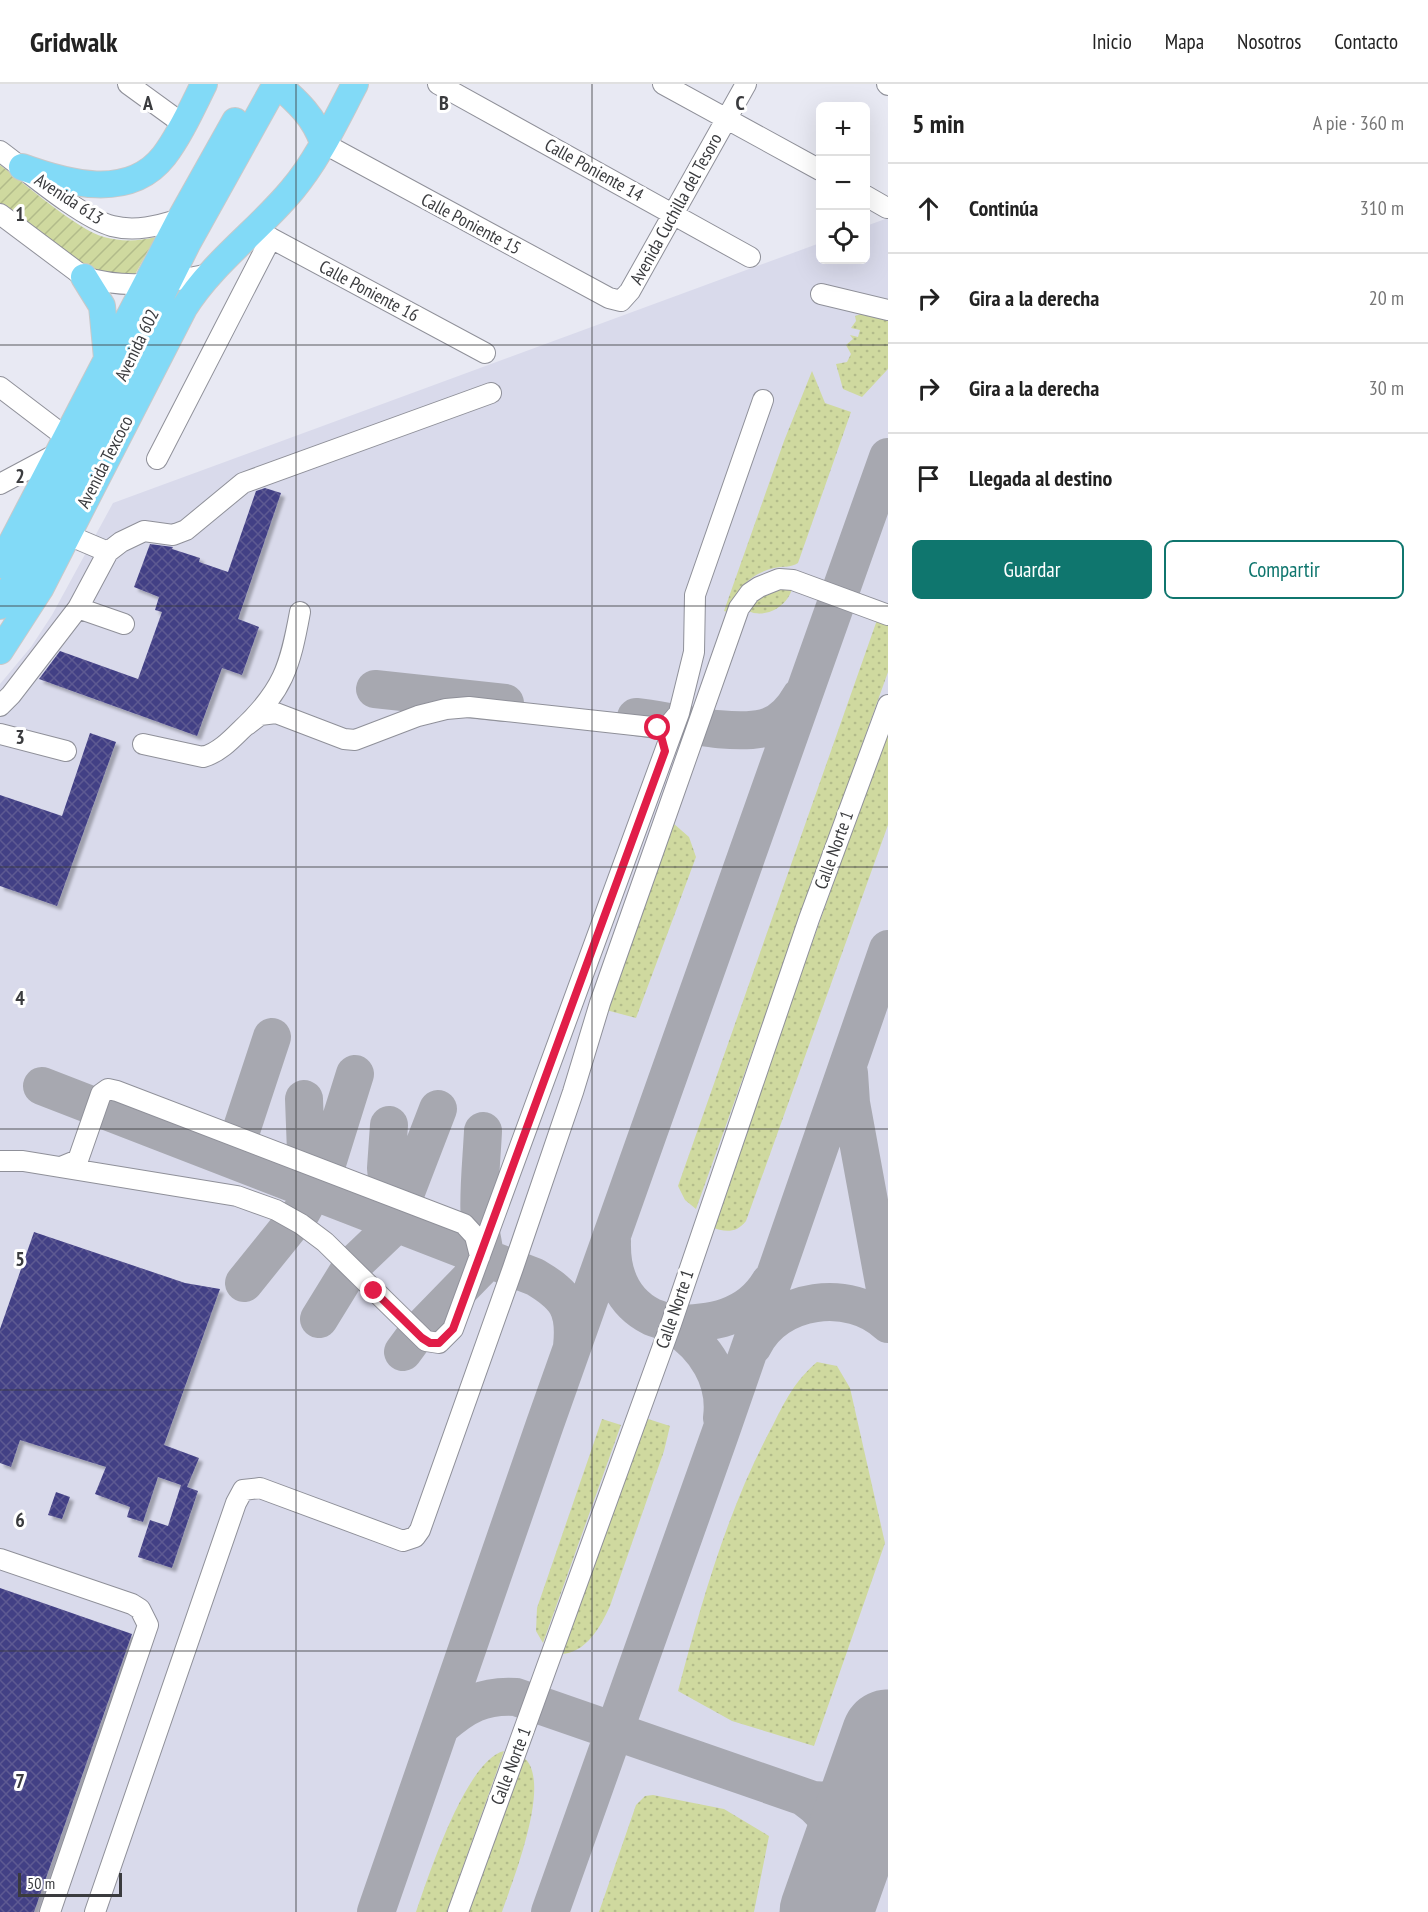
<!DOCTYPE html>
<html lang="es">
<meta charset="utf-8">
<style>
body{margin:0;font-family:"PT Sans Narrow",sans-serif;background:#f6f6f6;color:#222}
.controls{position:absolute;right:18px;top:18px;display:grid;overflow:hidden;border-radius:9px;box-shadow:0 6px 24px #0002}
.controls button{width:54px;height:54px;display:grid;place-items:center;padding:0;border:0;border-bottom:2px solid #e0e0e0;background:#fff;color:#222;font:30px sans-serif}
.scale{position:absolute;left:18px;bottom:15px;width:104px;box-sizing:border-box;padding-left:6px;border:3px solid #3a3b3e;border-top:0;font-size:16px;line-height:21px;white-space:nowrap;color:#3a3b3e;-webkit-text-stroke:4px #fff;paint-order:stroke}
.stop{position:absolute;width:18px;height:18px;margin:-14px;border:4px solid #e11d48;border-radius:50%;background:#fff}
.stop.end{background:#e11d48;border-color:#fff;box-shadow:0 2px 6px #0008}
.list{margin:0;padding:0;list-style:none}
h2{display:flex;justify-content:space-between;align-items:center;height:78px;margin:0;padding:0 24px;font-size:26px}
h2 small{font-size:20px;font-weight:400;color:#767676}
.list li{display:grid;grid-template-columns:39px 1fr auto;gap:18px;align-items:center;box-sizing:border-box;height:90px;padding:0 24px;border-top:2px solid #e0e0e0}
.list b{display:block;font-size:22px;white-space:nowrap}
.list em{font-size:20px;font-style:normal;color:#767676}
.actions{display:flex;gap:12px;padding:18px 24px}
.actions a{flex:1;padding:14px 0;border:2px solid #0f766e;border-radius:9px;text-align:center;font-size:21px;color:#0f766e}
.actions .main{background:#0f766e;color:#fff}
.icon{flex:none;width:33px;height:33px;fill:none;stroke:currentColor;stroke-width:2;stroke-linecap:round;stroke-linejoin:round}
.map{position:relative;flex:none;width:888px;height:1828px;overflow:hidden}
header{display:flex;align-items:center;gap:36px;box-sizing:border-box;height:84px;padding:0 30px;background:#fff;border-bottom:2px solid #e0e0e0}
header strong{font-size:28px}
nav{display:flex;gap:33px;margin-inline-start:auto;font-size:21px}
main{display:flex}
aside{flex:1;background:#fff}
.map>svg:first-child{display:block}
.built{fill:#d9daeb}
.grass{fill:url(#grass-dots)}
.garden{fill:url(#garden-furrows)}
.lines{fill:none;stroke-linecap:round;stroke-linejoin:round}
.taxiway{stroke:#a7a8b0;stroke-width:38}
.runway{stroke:#a7a8b0;stroke-width:93}
.building{fill:url(#building-cross-hatch);filter:url(#shadow)}
.minor-casing{stroke:#8f9099;stroke-width:22}
.major-casing{stroke:#c8c8c9;stroke-width:28}
.minor{stroke:#fff;stroke-width:20}
.major{stroke:#82daf7;stroke-width:26}
.route{stroke:#e11d48;stroke-width:8}
.grid{fill:none;stroke:#3a3b3e;stroke-width:1.5;stroke-opacity:0.55}
.labels{text-anchor:middle;stroke-width:6;stroke-linejoin:round;paint-order:stroke}
.street-label{font-size:18px;fill:#3a3b3e;stroke:#fff}
.grid-label{font-size:20px;text-anchor:middle;font-weight:bold;fill:#3a3b3e;stroke:#fff;stroke-width:6;stroke-linejoin:round;paint-order:stroke}
</style>
<header>
<strong>Gridwalk</strong>
<nav><a>Inicio</a><a>Mapa</a><a>Nosotros</a><a>Contacto</a></nav>
</header>
<main>
<div class="map">
<svg width="888" height="1828" viewBox="0 0 888 1828">
<defs>
<pattern id="grass-dots" width="8" height="8" patternUnits="userSpaceOnUse" patternTransform="scale(1.5)"><rect width="8" height="8" fill="#cfd99f"/><path d="M2 2h.1M6 6h.1" fill="none" stroke="#b2bb8a" stroke-width="1.8" stroke-linecap="round"/></pattern>
<pattern id="garden-furrows" width="10" height="10" patternUnits="userSpaceOnUse" patternTransform="scale(1.5)"><rect width="10" height="10" fill="#cfd99f"/><path d="M-1 1l2-2M0 10L10 0M9 11l2-2" fill="none" stroke="#b2bb8a"/></pattern>
<pattern id="building-cross-hatch" width="8" height="8" patternUnits="userSpaceOnUse" patternTransform="scale(1.5)"><rect width="8" height="8" fill="#434085"/><path d="M0 0l8 8M0 8l8-8" fill="none" stroke="#5d5a92"/></pattern>
<filter id="shadow"><feDropShadow dx="4" dy="4" stdDeviation="1.5" flood-color="#0004"/></filter>
</defs>
<rect width="100%" height="100%" fill="#e8e9f3"/>
<!-- built -->
<path class="built" d="M888 134V1828H0V600L31 563 52 531 113 419 820 159V176H866V142Z"/>
<!-- grass -->
<path class="grass" d="M864 229 888 234V285L862 313 843 305 836 280 847 278 851 270 846 261 853 255 850 251 858 253 860 246 851 244 856 237 855 232Z
M812 287 825 319 851 328 798 479C791 484 782 482 774 484 749 490 737 505 727 528L724 527 784 357Z
M777 504 792 505C787 523 765 535 748 527L760 513Z
M877 536 888 541V588L696 1125 685 1116 678 1102Z
M888 646V741L746 1137C736 1150 724 1148 711 1143Z
M673 739 689 753 696 773 636 934 606 926Z
M817 1278 837 1282 850 1304 885 1459 814 1662 732 1637 678 1607C702 1516 728 1424 773 1341 786 1315 795 1297 817 1278Z
M645 1334 670 1342 664 1367 610 1522C601 1542 586 1570 560 1570Z
M602 1335 621 1341 543 1559 536 1547 537 1524Z
M504 1667 447 1828H416C428 1793 466 1676 504 1667Z
M523 1673C554 1695 512 1798 502 1828H469Z
M653 1711 724 1725 769 1752 754 1828H599L636 1721 645 1712Z"/>
<!-- garden -->
<path class="garden" d="M0 81C25 100 78 146 104 153 122 158 138 157 156 153L133 194 90 188 0 119Z"/>
<g class="lines">
<!-- taxiway -->
<path class="taxiway" d="M375 605 505 619
M636 633C671 637 731 652 764 644 781 640 793 626 801 612
M849 989 851 1019 888 1221
M42 1002 535 1193C567 1212 576 1225 572 1263
M304 1015 306 1068 315 1108
M389 1041 386 1084 391 1137
M483 1047C481 1090 474 1135 487 1176
M239 1053 272 953
M325 1086 355 990
M403 1116 438 1025
M612 1157C611 1189 622 1218 652 1233 659 1236 667 1237 674 1242 705 1262 727 1295 722 1334
M244 1199 302 1127 313 1107
M319 1235 351 1183 396 1140
M671 1240C710 1240 748 1235 770 1198
M753 1262C776 1213 851 1204 888 1240
M403 1268 417 1249 488 1176
M440 1643C465 1621 483 1611 516 1613L888 1742
M805 1714C836 1735 844 1763 836 1798
M809 1715C854 1725 874 1685 888 1651
M376 1828 545 1340 888 373
M550 1828 720 1350 888 865"/>
<!-- runway -->
<path class="runway" d="M826 1828 888 1652"/>
</g>
<!-- building -->
<path class="building" d="M265 404 281 409 238 535 259 543 242 591 222 584 197 652 39 595 60 567 138 595 162 528 155 526 159 513 134 503 150 460 173 463 172 465 200 474 199 478 228 488 256 407Z
M90 649 116 658 57 822 0 802V711L62 732Z
M34 1148 185 1199 220 1205 164 1361 199 1374 187 1403 198 1407 172 1484 138 1473 150 1436 168 1442 181 1401 158 1393 143 1438 127 1433 130 1423 95 1410 106 1383 20 1356 11 1383 0 1379V1245Z
M56 1408 70 1413 62 1435 48 1431Z
M0 1504 132 1550 34 1828H0Z"/>
<g class="lines">
<!-- minor casing -->
<g class="minor-casing">
<path id="minor" d="M128 0 183 40
M438 0 750 173
M663 0 820 86
M887 0 888 1
M323 59 609 214 621 217 630 207 746 0
M0 67C27 87 82 134 112 142 135 148 158 142 180 135
M866 112 887 124
M0 130 84 193C127 206 166 199 209 190
M254 145 485 269
M821 210 888 226
M0 303 67 354
M157 375 271 154
M0 400 60 368
M68 451 108 468
M78 524 124 540
M0 622 11 611 78 524 108 468 121 458 144 447 173 451 186 446 243 399 491 309
M247 641 260 631 276 629 344 655 355 656 418 632 446 625 469 623 652 643 668 642 679 629
M0 650 66 667
M143 660 203 673C218 669 230 657 241 646 283 607 290 583 300 528
M0 1077H23L237 1112 276 1126 301 1140 325 1158 426 1257 439 1259 453 1245 679 629 694 568 695 511 763 316
M61 1083 78 1076 101 1010 108 1005 117 1007 464 1140 475 1152 480 1172
M0 1475 132 1520 140 1525 148 1541 50 1828
M95 1828 236 1419 243 1406 260 1404 403 1457 415 1453 420 1446 513 1184 573 1008 600 919 739 524 750 509 759 503 779 495 793 496 888 531
M458 1828 671 1240 809 835 888 621"/>
</g>
<!-- major casing -->
<g class="major-casing">
<path id="major" d="M277 0C297 17 315 34 323 59
M22 83C66 99 129 117 164 72 180 51 192 24 204 0
M84 193 102 222 107 274
M0 481 180 135 235 37
M0 522 48 440 187 160 276 0
M0 567 40 505 184 224C213 178 258 147 292 106 318 75 336 36 355 0"/>
</g>
<!-- minor -->
<use href="#minor" class="minor"/>
<!-- major -->
<use href="#major" class="major"/>
</g>
<g class="lines">
<!-- route -->
<path class="route" d="M374 1207 422 1254 430 1259H439L453 1245 665 667 661 652 652 644H658"/>
</g>
<!-- grid -->
<path class="grid" d="M296 0V1828M592 0V1828M0 261H888M0 522H888M0 783H888M0 1045H888M0 1306H888M0 1567H888"/>
<g class="labels">
<!-- street labels -->
<g class="street-label">
<text transform="translate(594 86) rotate(29)" y="6">Calle Poniente 14</text>
<text transform="translate(69 115) rotate(33)" y="6">Avenida 613</text>
<text transform="translate(676 125) rotate(-61)" y="6">Avenida Cuchilla del Tesoro</text>
<text transform="translate(471 140) rotate(28)" y="6">Calle Poniente 15</text>
<text transform="translate(369 207) rotate(28)" y="6">Calle Poniente 16</text>
<text transform="translate(137 261) rotate(-64)" y="6">Avenida 602</text>
<text transform="translate(105 378) rotate(-63)" y="6">Avenida Texcoco</text>
<text transform="translate(834 766) rotate(-70)" y="6">Calle Norte 1</text>
<text transform="translate(675 1225) rotate(-71)" y="6">Calle Norte 1</text>
<text transform="translate(511 1682) rotate(-69)" y="6">Calle Norte 1</text>
</g>
</g>
<g class="grid-label">
<text x="148" y="26">A</text>
<text x="444" y="26">B</text>
<text x="740" y="26">C</text>
<text x="20" y="137">1</text>
<text x="20" y="399">2</text>
<text x="20" y="660">3</text>
<text x="20" y="921">4</text>
<text x="20" y="1182">5</text>
<text x="20" y="1443">6</text>
<text x="20" y="1704">7</text>
</g>
</svg>
<div class="controls">
<button>+</button>
<button>−</button>
<button><svg class="icon" aria-label="locate" viewBox="0 0 24 24"><circle cx="12" cy="12" r="6"/><path d="M12 2v4M12 18v4M2 12h4M18 12h4"/></svg></button>
</div>
<div class="scale">50 m</div>
<div class="stop" style="left:658px;top:644px"></div>
<div class="stop end" style="left:374px;top:1207px"></div>
</div>
<aside>
<h2>5 min<small>A pie · 360 m</small></h2>
<ul class="list">
<li><svg class="icon" aria-label="ahead" viewBox="0 0 24 24"><path d="M12 20V5M6 11l6-6 6 6"/></svg><div><b>Continúa</b></div><em>310 m</em></li>
<li><svg class="icon" aria-label="right" viewBox="0 0 24 24"><path d="M7 20v-9h11M14 6l5 5-5 5"/></svg><div><b>Gira a la derecha</b></div><em>20 m</em></li>
<li><svg class="icon" aria-label="right" viewBox="0 0 24 24"><path d="M7 20v-9h11M14 6l5 5-5 5"/></svg><div><b>Gira a la derecha</b></div><em>30 m</em></li>
<li><svg class="icon" aria-label="arrive" viewBox="0 0 24 24"><path d="M6 21V4h12l-3 4 3 4H6"/></svg><div><b>Llegada al destino</b></div></li>
</ul>
<div class="actions"><a class="main">Guardar</a><a>Compartir</a></div>
</aside>
</main>
